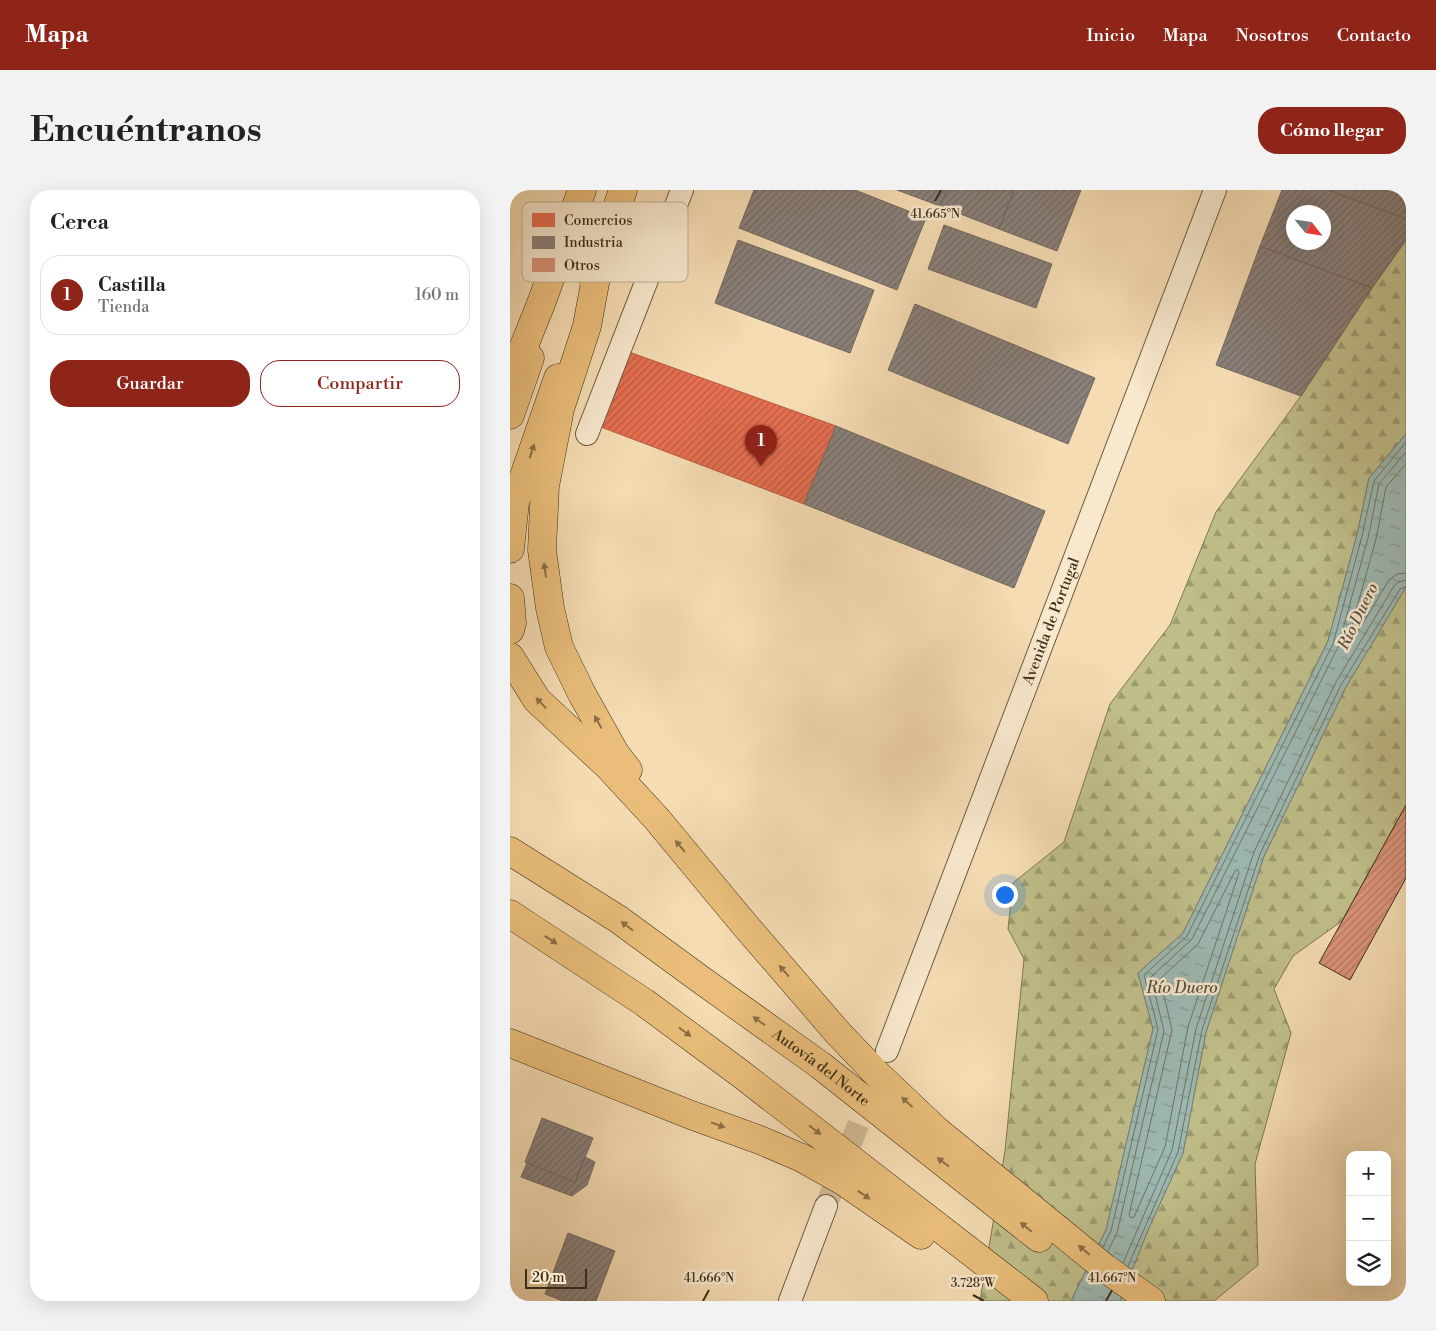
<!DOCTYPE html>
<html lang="es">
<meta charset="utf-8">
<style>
body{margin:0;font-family:"Libre Bodoni",serif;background:#f2f2f2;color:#222}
.controls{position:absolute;right:15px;bottom:15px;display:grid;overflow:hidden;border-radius:10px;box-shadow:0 5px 20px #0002}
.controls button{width:45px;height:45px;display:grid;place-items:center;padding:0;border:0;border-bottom:1px solid #e0e0e0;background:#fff;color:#222;font:25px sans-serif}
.compass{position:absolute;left:776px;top:15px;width:45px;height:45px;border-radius:50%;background:#fff;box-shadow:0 5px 20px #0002;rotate:120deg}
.scale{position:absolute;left:15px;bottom:12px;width:62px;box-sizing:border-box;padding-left:5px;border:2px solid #3d2e1a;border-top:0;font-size:14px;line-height:18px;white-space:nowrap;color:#3d2e1a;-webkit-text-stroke:4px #f8e8ce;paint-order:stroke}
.you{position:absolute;left:494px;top:704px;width:18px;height:18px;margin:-12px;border:4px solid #fff;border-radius:50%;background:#1a73e8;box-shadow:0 0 0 8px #1a73e833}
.badge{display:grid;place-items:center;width:32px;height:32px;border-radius:50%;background:#8f2418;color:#fff;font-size:16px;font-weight:700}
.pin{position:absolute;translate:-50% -41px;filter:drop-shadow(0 1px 2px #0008)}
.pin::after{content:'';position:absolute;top:26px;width:18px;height:15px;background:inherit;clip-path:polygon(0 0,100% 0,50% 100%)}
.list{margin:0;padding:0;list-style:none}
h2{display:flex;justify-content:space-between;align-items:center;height:65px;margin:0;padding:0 20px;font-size:21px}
h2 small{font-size:16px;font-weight:400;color:#767676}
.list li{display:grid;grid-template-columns:32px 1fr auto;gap:15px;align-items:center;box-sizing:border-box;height:80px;margin:0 10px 10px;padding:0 10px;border:1px solid #e0e0e0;border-radius:20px}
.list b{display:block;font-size:19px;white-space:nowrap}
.list p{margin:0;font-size:16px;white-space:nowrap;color:#767676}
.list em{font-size:16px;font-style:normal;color:#767676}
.actions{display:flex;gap:10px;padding:15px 20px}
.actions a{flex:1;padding:11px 0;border:1px solid #8f2418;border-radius:20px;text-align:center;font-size:18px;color:#8f2418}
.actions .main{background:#8f2418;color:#fff}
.icon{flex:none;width:28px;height:28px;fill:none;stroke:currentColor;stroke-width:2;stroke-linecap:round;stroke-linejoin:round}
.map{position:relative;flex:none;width:896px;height:1111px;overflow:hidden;border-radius:20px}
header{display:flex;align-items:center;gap:30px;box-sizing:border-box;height:70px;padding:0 25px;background:#8f2418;color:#fff}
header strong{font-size:24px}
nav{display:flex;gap:28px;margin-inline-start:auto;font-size:18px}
.intro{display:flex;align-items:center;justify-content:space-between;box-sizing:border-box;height:120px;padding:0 30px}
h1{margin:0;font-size:35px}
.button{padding:12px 22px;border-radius:20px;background:#8f2418;color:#fff;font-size:18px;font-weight:700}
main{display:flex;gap:30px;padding:0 30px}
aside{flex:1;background:#fff;border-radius:20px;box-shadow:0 5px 20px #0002}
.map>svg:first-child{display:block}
.forest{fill:url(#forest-firs);stroke:#7e7652}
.water{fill:url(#water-ripples);stroke:#778276}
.shops{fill:url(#shops-hatch);stroke:#b45c40}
.industry{fill:url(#industry-hatch);stroke:#73685f;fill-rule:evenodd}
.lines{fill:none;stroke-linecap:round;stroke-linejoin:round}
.shore{stroke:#6d7467;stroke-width:1}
.building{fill:url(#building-hatch);stroke:#3d2e1a}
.minor-tunnel{stroke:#d0b994;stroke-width:22;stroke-dasharray:22 11;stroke-linecap:butt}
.minor-casing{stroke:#6b5a40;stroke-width:24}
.trunk-casing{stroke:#3d2e1a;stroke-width:29}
.motorway-casing{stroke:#3d2e1a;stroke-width:29}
.minor{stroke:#f8e8ce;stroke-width:22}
.trunk{stroke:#eabe7a;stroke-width:28}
.motorway{stroke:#eabe7a;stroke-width:28}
.oneway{fill:#8b6f45}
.ticks{fill:none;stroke:#3d2e1a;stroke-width:2}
.labels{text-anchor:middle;stroke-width:5;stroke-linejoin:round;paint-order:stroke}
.street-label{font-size:15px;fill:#3d2e1a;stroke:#f8e8ce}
.water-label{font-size:16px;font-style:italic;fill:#555140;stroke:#f8e8ce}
.key{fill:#f8e8ce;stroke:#c0b098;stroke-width:1}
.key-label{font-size:14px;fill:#3d2e1a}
.ticks-label{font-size:12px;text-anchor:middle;fill:#3d2e1a;stroke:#f8e8ce;stroke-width:5;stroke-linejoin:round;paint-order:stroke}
</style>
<header>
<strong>Mapa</strong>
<nav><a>Inicio</a><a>Mapa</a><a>Nosotros</a><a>Contacto</a></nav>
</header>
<div class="intro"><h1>Encuéntranos</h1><a class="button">Cómo llegar</a></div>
<main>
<aside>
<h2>Cerca<small></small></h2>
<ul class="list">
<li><span class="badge">1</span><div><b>Castilla</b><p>Tienda</p></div><em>160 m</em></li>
</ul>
<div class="actions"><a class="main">Guardar</a><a>Compartir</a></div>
</aside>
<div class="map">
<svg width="896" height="1111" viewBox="0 0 896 1111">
<defs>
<pattern id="forest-firs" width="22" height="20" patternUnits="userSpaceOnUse" patternTransform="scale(1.25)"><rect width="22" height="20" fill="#c0bf8a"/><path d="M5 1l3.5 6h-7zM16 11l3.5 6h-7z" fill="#9d9c70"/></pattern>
<pattern id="water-ripples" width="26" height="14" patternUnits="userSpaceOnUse" patternTransform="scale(1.25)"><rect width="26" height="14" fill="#9dbab4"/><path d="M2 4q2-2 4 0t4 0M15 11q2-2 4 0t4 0" fill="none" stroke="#819892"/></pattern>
<pattern id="shops-hatch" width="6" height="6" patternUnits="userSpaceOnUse" patternTransform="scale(1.25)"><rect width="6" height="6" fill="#e76f51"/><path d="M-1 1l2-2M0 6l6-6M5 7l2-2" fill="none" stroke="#bc5c42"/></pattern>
<pattern id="industry-hatch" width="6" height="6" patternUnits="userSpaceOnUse" patternTransform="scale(1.25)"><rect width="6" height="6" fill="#8a817c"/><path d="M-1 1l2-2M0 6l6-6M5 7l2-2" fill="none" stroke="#726a65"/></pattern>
<pattern id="building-hatch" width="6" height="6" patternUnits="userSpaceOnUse" patternTransform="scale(1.25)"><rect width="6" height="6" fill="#db937a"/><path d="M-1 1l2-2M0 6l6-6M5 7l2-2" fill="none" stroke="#b37863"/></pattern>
</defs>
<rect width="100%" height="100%" fill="#f5dcb3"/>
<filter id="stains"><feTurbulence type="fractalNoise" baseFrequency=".004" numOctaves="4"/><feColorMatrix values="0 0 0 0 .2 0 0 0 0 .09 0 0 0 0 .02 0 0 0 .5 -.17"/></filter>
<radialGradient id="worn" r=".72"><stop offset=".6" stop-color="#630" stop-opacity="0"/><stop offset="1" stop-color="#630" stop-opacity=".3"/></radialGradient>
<!-- forest -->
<path class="forest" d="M896 50V244L859 288 847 345 818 451 759 571 673 743 628 783 643 839 596 1040 561 1111H470L495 961 514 769 498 739 503 693 554 652 600 514 660 435 706 322 791 206 862 98Z
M896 397V615L832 731 783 766 764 799 781 843 745 974 748 1075 704 1111H610L638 1040 673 963 696 842 754 666 836 497Z"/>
<!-- water -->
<path class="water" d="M896 244V397L836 497 754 666 696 842 673 963 638 1040 610 1111H561L596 1040 643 839 628 783 673 743 759 571 818 451 847 345 859 288Z"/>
<!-- shops -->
<path class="shops" d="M119 162 326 236 294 314 91 237Z"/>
<!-- industry -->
<path class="industry" d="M244 0H345L416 28 387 100 229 38Z
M387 0H437L430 16Z
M437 0H504L489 39 430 16Z
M504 0H571L547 61 489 39Z
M772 0H818L896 29V50L862 98 750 56ZM784 22H814V52H784Z
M818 0H896V29Z
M434 35 542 74 526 118 418 79Z
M228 50 364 100 340 163 205 113Z
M750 56 862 98 791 206 706 175Z
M405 114 585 188 558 254 378 180Z
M326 236 535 321 504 398 294 314Z
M32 928 83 948 65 992 15 972Z
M75 967 85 972 77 995 62 1006 11 987 17 973 65 992Z
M58 1043 105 1061 86 1111H53L35 1104Z"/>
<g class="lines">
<!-- shore -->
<path class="shore" d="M896 274 876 297 866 349 839 446 840 449 844 448 879 390 887 384 896 383
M728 680 729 683 678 837 655 957 624 1027 621 1028 619 1025 662 840 650 789 688 754 725 681Z
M593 1057 601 1041 648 839 634 785 677 746 823 454 852 346 864 291 896 252
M598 1061 607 1043 654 841 641 787 682 749 828 457 858 348 869 294 896 262
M613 1073 662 960 686 839 744 662 826 492 884 396 889 392 896 390
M618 1076 668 962 692 840 750 664 831 495 890 399 896 397"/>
</g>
<!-- building -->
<path class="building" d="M896 615V688L840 790 809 773Z"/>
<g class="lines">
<!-- minor-tunnel -->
<path class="minor-tunnel" d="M316 1016 363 897"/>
<!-- minor casing -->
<g class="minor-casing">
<g id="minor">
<path d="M77 244 172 0"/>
<path id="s1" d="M377 861 705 0"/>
<path d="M280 1111 316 1016"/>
</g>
</g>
<!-- trunk casing -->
<g class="trunk-casing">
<path id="trunk" d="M83 88 113 0
M0 225 20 168
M0 359 5 312 48 188
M0 408 2 433 0 440"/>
</g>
<!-- motorway casing -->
<g class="motorway-casing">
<g id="motorway">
<path d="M90 66 77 136 50 219 35 296 32 360 40 418 49 457 72 504 105 563 118 580"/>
<path d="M0 191 32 111 72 0"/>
<path d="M0 467 27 510 98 576 146 628 234 734 328 843 368 885 426 940 595 1078 641 1111"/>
<path id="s2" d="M0 661 108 729 190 789 310 875 529 1048"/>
<path d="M0 724 135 813 231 884 524 1111"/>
<path d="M0 853 181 925 250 950 292 968 333 991 411 1045"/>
</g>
</g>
<!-- minor -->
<use href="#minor" class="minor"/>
<!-- trunk -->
<use href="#trunk" class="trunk"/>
<!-- motorway -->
<use href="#motorway" class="motorway"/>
</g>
<!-- one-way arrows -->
<defs><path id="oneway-solid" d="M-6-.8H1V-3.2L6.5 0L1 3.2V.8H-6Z" transform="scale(1.25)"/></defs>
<g class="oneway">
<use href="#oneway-solid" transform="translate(22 261) rotate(-72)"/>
<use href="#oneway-solid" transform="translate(35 380) rotate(-98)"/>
<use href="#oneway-solid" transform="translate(31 513) rotate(-134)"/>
<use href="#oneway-solid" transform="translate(88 532) rotate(-119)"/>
<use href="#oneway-solid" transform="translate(170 656) rotate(-130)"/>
<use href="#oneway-solid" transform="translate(117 736) rotate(-143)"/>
<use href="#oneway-solid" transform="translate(41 750) rotate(33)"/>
<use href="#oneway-solid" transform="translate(274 781) rotate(-131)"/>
<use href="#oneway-solid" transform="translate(249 831) rotate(-145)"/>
<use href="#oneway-solid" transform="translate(175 842) rotate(36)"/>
<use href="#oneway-solid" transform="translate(397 912) rotate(-137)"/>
<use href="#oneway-solid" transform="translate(208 935) rotate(20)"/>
<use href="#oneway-solid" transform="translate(305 940) rotate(37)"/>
<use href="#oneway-solid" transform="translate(433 972) rotate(-143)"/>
<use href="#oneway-solid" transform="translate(354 1005) rotate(34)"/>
<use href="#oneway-solid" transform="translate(516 1037) rotate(-141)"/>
<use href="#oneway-solid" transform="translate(574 1060) rotate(-140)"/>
</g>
<!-- ticks -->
<path class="ticks" d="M425 11 431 0M463 1105 474 1111M193 1111 199 1100M596 1111 602 1100"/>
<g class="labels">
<!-- street labels -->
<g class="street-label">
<text dy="5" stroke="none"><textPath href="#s1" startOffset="460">Avenida de Portugal</textPath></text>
<text dy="5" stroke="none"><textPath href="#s2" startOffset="379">Autovía del Norte</textPath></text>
</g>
<!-- water labels -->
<g class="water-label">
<text transform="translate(847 426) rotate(-64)" y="6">Río Duero</text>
<text x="672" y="803">Río Duero</text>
</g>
</g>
<!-- legend -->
<rect x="12" y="12" width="166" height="80" rx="8" class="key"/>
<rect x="22" y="23" width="23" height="14" fill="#e76f51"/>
<rect x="22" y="46" width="23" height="13" fill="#8a817c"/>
<rect x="22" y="68" width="23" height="14" fill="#db937a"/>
<g class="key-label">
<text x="54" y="35">Comercios</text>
<text x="54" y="57">Industria</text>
<text x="54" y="80">Otros</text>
</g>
<g class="ticks-label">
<text x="425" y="28">41.665°N</text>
<text x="199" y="1092">41.666°N</text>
<text x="602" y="1092">41.667°N</text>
<text x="463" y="1097">3.728°W</text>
</g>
<rect width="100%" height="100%" filter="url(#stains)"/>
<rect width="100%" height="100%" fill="url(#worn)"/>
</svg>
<div class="controls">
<button>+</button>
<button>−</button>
<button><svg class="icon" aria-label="layers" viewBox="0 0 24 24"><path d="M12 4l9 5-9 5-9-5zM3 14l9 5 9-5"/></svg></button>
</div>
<svg class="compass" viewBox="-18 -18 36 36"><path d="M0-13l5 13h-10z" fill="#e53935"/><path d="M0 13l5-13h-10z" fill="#767676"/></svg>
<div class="scale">20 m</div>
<div class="you"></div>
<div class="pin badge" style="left:251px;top:276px">1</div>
</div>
</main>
